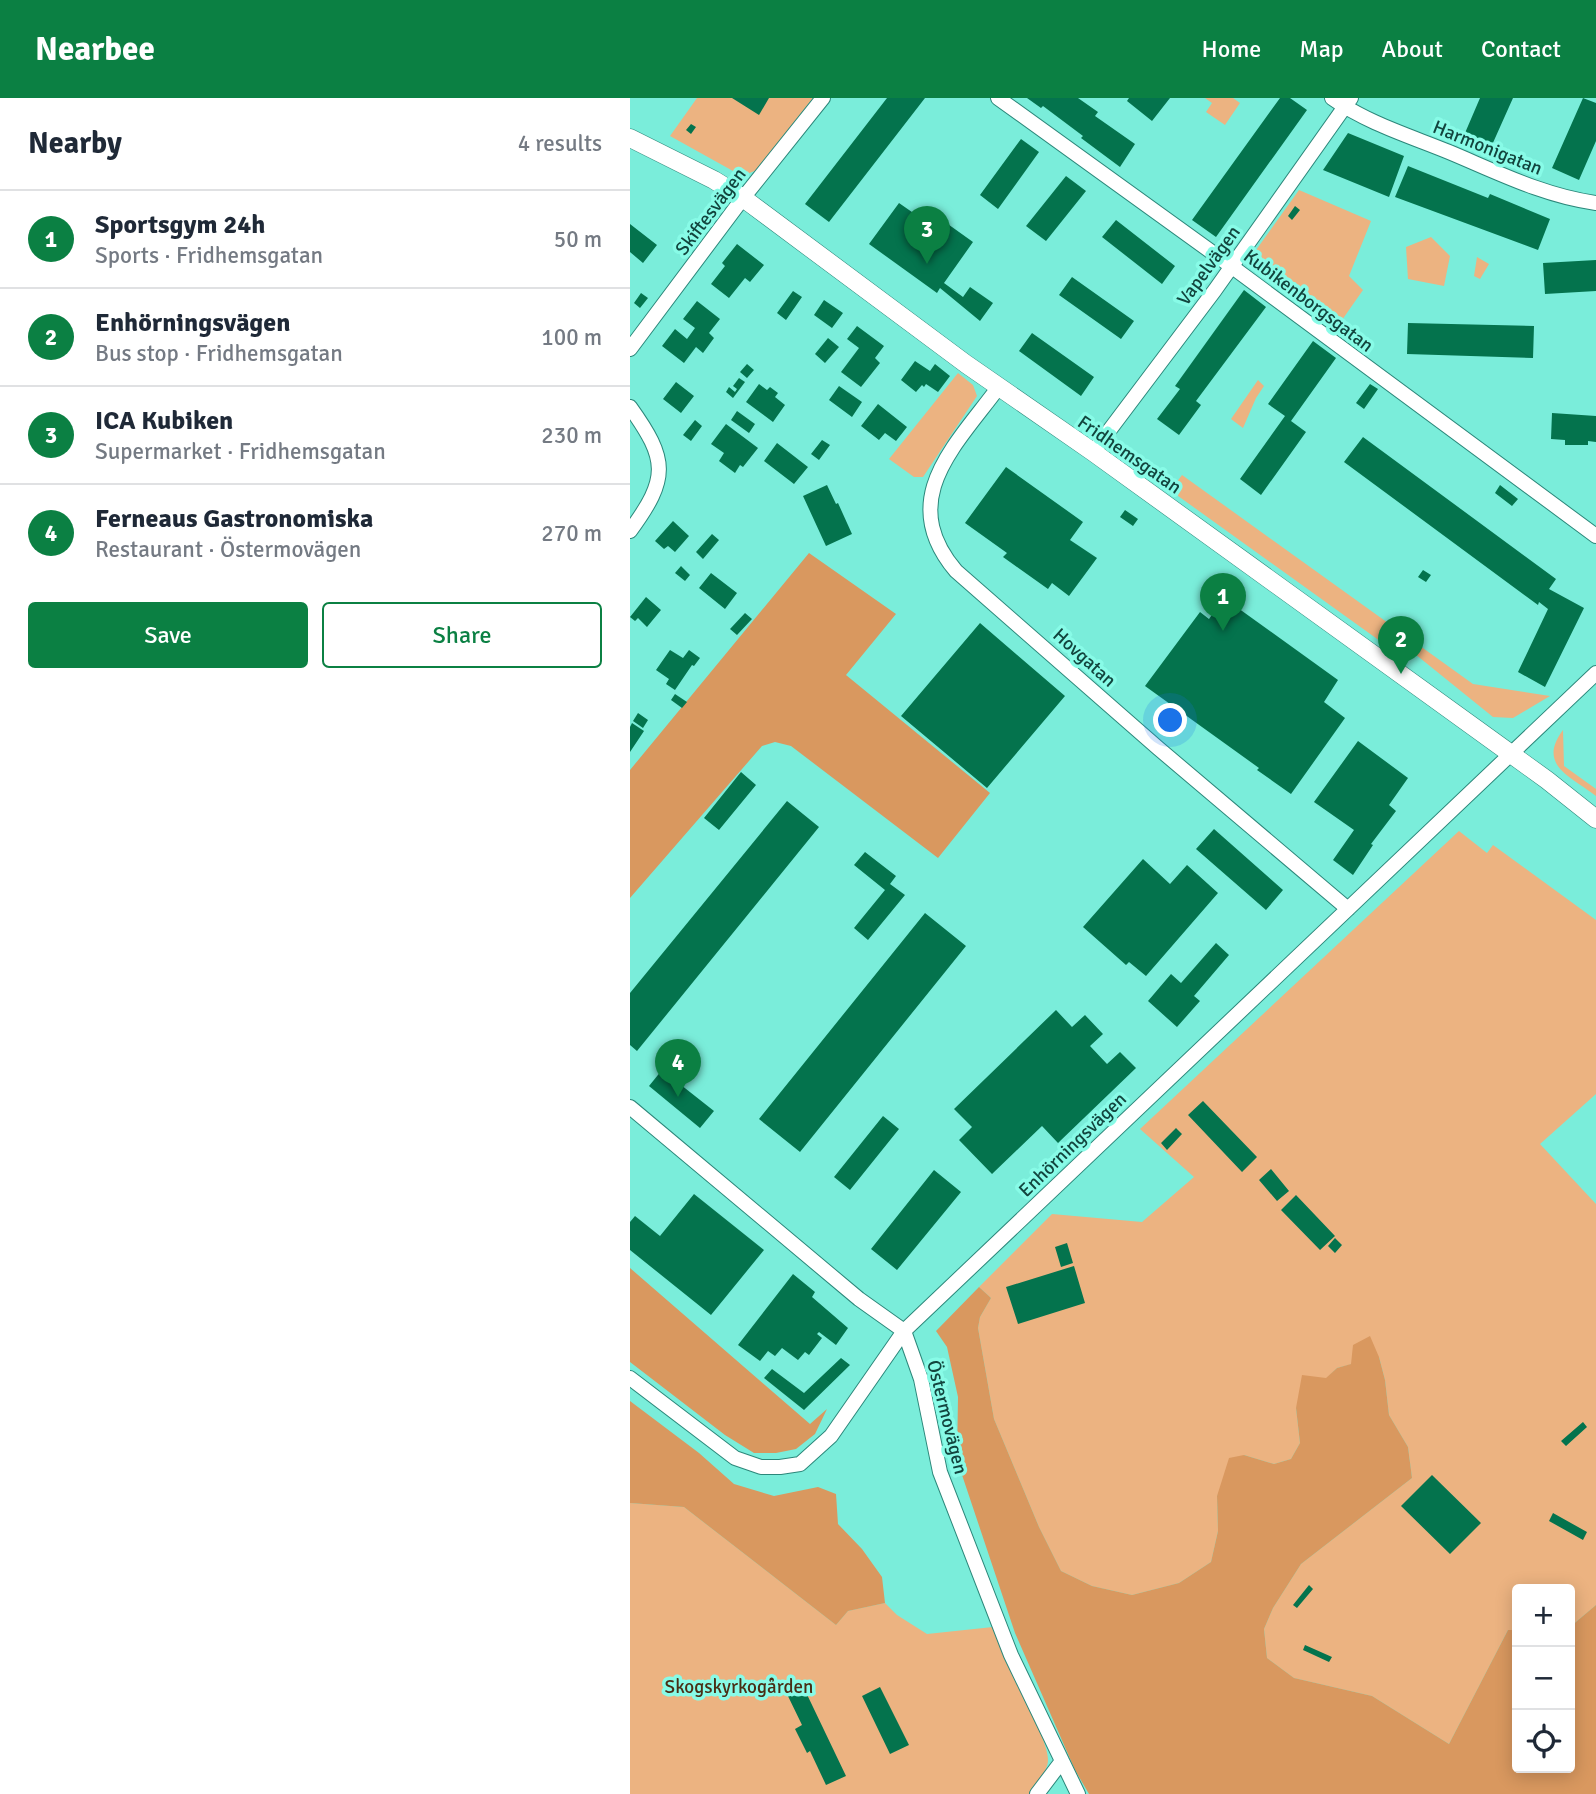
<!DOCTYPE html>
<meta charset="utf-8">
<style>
body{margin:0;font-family:Signika,sans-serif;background:#f2f2f3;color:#1f2937}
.controls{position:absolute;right:21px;bottom:21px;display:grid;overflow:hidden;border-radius:7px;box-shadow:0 4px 18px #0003}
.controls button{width:63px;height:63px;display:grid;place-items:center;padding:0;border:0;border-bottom:2px solid #e0e1e3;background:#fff;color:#1f2937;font:35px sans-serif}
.you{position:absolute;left:541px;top:623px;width:24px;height:24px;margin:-18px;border:5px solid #fff;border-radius:50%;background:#1a73e8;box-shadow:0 0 0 10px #1a73e833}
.badge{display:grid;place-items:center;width:46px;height:46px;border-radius:50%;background:#0b8043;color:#fff;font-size:23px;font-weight:700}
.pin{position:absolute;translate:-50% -58px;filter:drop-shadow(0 2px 4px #0008)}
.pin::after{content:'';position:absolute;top:37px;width:24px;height:21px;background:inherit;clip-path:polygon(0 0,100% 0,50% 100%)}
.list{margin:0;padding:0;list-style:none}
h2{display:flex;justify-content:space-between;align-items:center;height:91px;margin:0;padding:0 28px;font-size:30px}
h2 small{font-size:23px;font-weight:400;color:#747a83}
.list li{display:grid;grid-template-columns:46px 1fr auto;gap:21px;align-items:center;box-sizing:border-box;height:98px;padding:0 28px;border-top:2px solid #e0e1e3}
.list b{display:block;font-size:26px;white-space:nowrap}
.list p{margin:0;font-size:23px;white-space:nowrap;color:#747a83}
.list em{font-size:23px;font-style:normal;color:#747a83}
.actions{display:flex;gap:14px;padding:21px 28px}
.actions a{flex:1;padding:16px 0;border:2px solid #0b8043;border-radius:7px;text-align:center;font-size:24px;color:#0b8043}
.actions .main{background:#0b8043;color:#fff}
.icon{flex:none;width:38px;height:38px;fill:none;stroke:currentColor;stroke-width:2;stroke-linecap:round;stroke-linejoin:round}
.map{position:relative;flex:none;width:966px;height:1696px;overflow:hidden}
header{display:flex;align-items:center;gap:42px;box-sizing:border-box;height:98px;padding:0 35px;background:#0b8043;color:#fff}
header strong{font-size:33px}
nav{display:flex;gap:38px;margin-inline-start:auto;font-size:24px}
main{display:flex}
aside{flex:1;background:#fff}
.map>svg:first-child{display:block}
.green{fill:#ecb381}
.forest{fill:#d9985f}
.building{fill:#04734d}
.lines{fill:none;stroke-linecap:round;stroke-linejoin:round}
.minor-casing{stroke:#2c877a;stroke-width:16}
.tertiary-casing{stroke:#2c877a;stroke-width:19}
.minor{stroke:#fff;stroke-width:14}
.tertiary{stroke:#fff;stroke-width:18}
.labels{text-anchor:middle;stroke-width:7;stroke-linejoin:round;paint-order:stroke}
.street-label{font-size:19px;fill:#12453e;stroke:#88fbe7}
.park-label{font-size:19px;fill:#492e15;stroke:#88fbe7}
</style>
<header>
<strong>Nearbee</strong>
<nav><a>Home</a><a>Map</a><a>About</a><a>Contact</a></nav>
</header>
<main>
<aside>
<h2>Nearby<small>4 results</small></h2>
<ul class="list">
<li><span class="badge">1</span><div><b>Sportsgym 24h</b><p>Sports · Fridhemsgatan</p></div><em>50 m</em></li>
<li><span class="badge">2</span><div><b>Enhörningsvägen</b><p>Bus stop · Fridhemsgatan</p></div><em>100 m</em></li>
<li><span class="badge">3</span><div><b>ICA Kubiken</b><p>Supermarket · Fridhemsgatan</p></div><em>230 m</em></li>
<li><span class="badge">4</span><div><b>Ferneaus Gastronomiska</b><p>Restaurant · Östermovägen</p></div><em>270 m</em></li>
</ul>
<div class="actions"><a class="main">Save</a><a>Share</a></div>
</aside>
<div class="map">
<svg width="966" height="1696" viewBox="0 0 966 1696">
<rect width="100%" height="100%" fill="#7aedda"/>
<!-- green -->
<path class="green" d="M67 0H183L127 72 112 78 40 38Z
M575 0H603L610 5 595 27 576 14 582 5Z
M669 92 741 123 719 178 733 192 705 232 622 171 621 159Z
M801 139 820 158 814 188 778 181 776 149Z
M847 159 859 166 850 181 844 178Z
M328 275 343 287 347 298 293 379H284L259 361Z
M628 282 634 288 626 300 613 330 601 321Z
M489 349 546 385 552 377 843 586 920 598 883 620 863 619 785 556 781 557 750 543 491 357Z
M933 632 934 668 966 691V698C940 678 907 667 933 632Z
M829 733 857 755 863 747 966 822V996L910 1046 966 1106V1507L940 1529V1491H887V1532H878L819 1646 742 1598 664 1580 637 1560 634 1531 643 1510 671 1466 782 1380 778 1349 759 1317 755 1282 749 1259 707 1270 666 1310 670 1345 661 1361 644 1366 614 1357 587 1398 588 1433 581 1464 549 1485 502 1497 462 1488 431 1473 409 1429 364 1321 348 1230 350 1219 361 1200 349 1189 422 1116 512 1124 564 1079 510 1031Z
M0 1405 54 1409 206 1527 218 1513 255 1505 267 1517 297 1536 363 1529C373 1553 419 1642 418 1662 418 1673 406 1686 400 1696H0Z"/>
<!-- forest -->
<path class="forest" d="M179 455 266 516 216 577 360 695 308 760 161 648 145 644 132 648 0 800V672Z
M0 1170 180 1326 197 1311 185 1336 166 1351 146 1355H124L95 1337 0 1264Z
M349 1189 361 1200 350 1219 348 1230 364 1321 409 1429 431 1473 462 1488 502 1497 549 1485 581 1464 588 1433 587 1398 599 1360 614 1357 644 1366 661 1361 670 1345 666 1310 672 1277 696 1280 707 1270 721 1266 723 1247 740 1238 749 1259 755 1282 759 1317 778 1349 782 1380 671 1466 643 1510 634 1531 637 1560 664 1580 742 1598 819 1646 878 1532H887V1670H940V1529L966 1507V1696H459L445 1672 385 1535 327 1362 328 1299 317 1249 306 1233Z
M0 1303 69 1355 104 1386 144 1398 188 1389 206 1396 208 1426 232 1451 252 1479 255 1505 218 1513 206 1527 54 1409 0 1405Z"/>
<!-- building -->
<path class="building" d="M102 0H139L129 17Z
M257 0H295L199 124 175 106Z
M397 0H448L468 14 465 18 505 46 490 69 451 40 453 38 413 8 411 10Z
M499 0H540L522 23 497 3Z
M650 0H660L677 12 586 139 562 122Z
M850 0H883L862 47 835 35Z
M953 0 966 5V43L949 82 922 70Z
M61 26 66 29 61 36 56 32Z
M718 35 774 58 759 99 693 72Z
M391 41 409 54 368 111 350 97Z
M778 68 858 100 860 96 920 121 908 152 765 99Z
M436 78 456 93 416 143 396 128Z
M269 105 302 128 308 119 343 144 314 185 333 199 340 189 363 205 350 223 310 190 307 195 239 146Z
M665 108 670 112 662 122 658 118Z
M486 122 545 168 532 186 472 139Z
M0 126 27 147 13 165 0 154Z
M107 146 134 167 120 184 115 180 99 200 81 186 95 168 92 165Z
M966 162V193L915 196 913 165Z
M442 179 504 223 491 241 429 197Z
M614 192 636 209 566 303 571 307 549 337 527 321 550 291 545 288Z
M163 193 172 199 156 222 147 215Z
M11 195 18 200 10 210 4 205Z
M194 202 213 215 202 230 184 217Z
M67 203 90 221 79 235 84 240 73 255 66 249 54 265 32 248 45 231 57 241 65 230 53 221Z
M778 225 904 228 903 260 777 256Z
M227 228 254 248 245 260 250 265 231 289 211 274 229 250 217 241Z
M402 235 464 279 451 298 389 253Z
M198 240 209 249 195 265 185 256Z
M683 243 706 260 661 323 676 334 631 397 610 381 655 318 638 306Z
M285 263 300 273 305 266 320 278 308 294 296 286 294 289 292 287 286 294 271 282Z
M117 266 124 272 117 280 110 274Z
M109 280 115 284 103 300 96 294 99 289 105 294 107 291 103 288Z
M46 284 64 298 51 315 33 301Z
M129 286 137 292 140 289 148 295 145 299 155 307 143 324 116 304Z
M740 286 748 291 734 311 726 305Z
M209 288 232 304 222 319 199 302Z
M248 306 277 329 266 343 255 335 249 342 231 328Z
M107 313 125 326 119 335 101 322Z
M922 315 966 318V344L958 343V347H935V342L921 341Z
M65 322 72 328 61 343 53 337Z
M96 326 128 350 113 369 110 367 105 375 89 363 94 355 81 346Z
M733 339 926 481 919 491 954 510 915 589 888 574 918 511 909 504 908 507 714 364Z
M192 342 200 347 189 362 181 356Z
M147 345 178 369 164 386 134 363Z
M376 369 453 424 440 442 467 460 439 498 422 485 418 491 373 459 377 455 335 425Z
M197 387 206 406 208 405 222 436 196 448 173 398Z
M870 387 888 401 882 408 865 395Z
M495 412 508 421 503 428 490 419Z
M43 423 59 438 45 454 38 448 34 451 25 443Z
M82 436 89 442 73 461 66 454Z
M51 468 60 477 55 483 45 475Z
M793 472 801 477 796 484 788 479Z
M81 475 107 495 95 511 69 490Z
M16 499 31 512 17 529 8 520 5 523 0 519Z
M594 500 708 582 694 604 715 620 661 696 627 672 629 670 515 588 570 514 579 521Z
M115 515 122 521 107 537 100 531Z
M350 525 435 598 357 690 271 618Z
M40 552 53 560 59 552 70 560 64 568 62 567 45 592 36 586 39 581 26 572Z
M45 596 57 604 52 610 41 602Z
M8 615 18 622 13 630 3 623Z
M2 625 14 633 0 654V629Z
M728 643 778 680 759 707 766 713 741 746 743 747 723 777 703 762 724 732 684 704Z
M111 674 126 687 89 732 74 720Z
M157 703 189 729 7 953 0 947V895Z
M584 731 653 792 636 812 566 751Z
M235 754 266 778 260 786 275 797 238 842 224 830 255 792 224 767Z
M513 761 540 786 557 767 588 795 516 878 499 864 496 867 453 829Z
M295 815 336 848 170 1054 129 1021Z
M586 845 599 857 564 898 570 903 547 929 518 903 541 876 551 885Z
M426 912 442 929 455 917 473 936 460 948 477 966 490 954 506 970 428 1045 412 1028 362 1076 329 1042 342 1029 324 1011Z
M32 972 84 1013 70 1030 19 988Z
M573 1003 627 1059 612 1074 558 1017Z
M253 1018 269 1031 220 1092 204 1079Z
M546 1030 552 1036 537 1052 531 1045Z
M641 1071 659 1093 647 1103 629 1082Z
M304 1072 331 1094 267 1172 241 1151Z
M64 1096 134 1152 81 1217 0 1152V1124L5 1118 30 1138Z
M666 1097 705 1138 690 1152 651 1112Z
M705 1140 712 1147 705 1155 698 1148Z
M437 1145 443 1165 431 1169 425 1149Z
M444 1168 455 1205 388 1226 376 1189Z
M163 1176 185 1194 182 1199 218 1230 206 1247 189 1234 187 1236 192 1240 179 1257 175 1254 168 1262 152 1250 145 1258 138 1253 130 1263 108 1247Z
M211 1260 220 1267 174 1312 134 1280 142 1271 174 1295Z
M953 1324 957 1329 936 1348 931 1343Z
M802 1377 851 1425 820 1456 771 1408Z
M923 1415 957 1434 953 1442 919 1423Z
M679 1487 683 1491 667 1510 663 1507Z
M675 1547 702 1559 699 1564 673 1552Z
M172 1586 216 1678 196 1687 180 1653 177 1655 165 1631 172 1627 156 1594Z
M250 1589 279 1647 260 1656 232 1598Z"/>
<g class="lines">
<!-- minor casing -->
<g class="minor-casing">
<path id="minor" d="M368 0 601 168 966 438
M702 0C737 25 780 38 819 54 867 74 914 98 966 105
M0 251 113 100 193 0
M368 290C324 349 266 402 326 473L528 650 718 811
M0 309C38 362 39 380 0 433
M463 354 585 192 721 0
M0 1009 229 1201 274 1233 291 1281 310 1374 381 1557 448 1696
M0 1280 105 1360 131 1369H150L170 1366 201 1338 274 1233 966 575
M407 1696 432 1663"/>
</g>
<!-- tertiary casing -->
<g class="tertiary-casing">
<path id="tertiary" d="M0 40 84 82 113 100 336 266 463 354 917 682 966 721"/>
</g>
<!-- minor -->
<use href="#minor" class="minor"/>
<!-- tertiary -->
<use href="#tertiary" class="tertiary"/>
</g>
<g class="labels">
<!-- street labels -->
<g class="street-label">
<text transform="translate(858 49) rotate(22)" y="7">Harmonigatan</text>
<text transform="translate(80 113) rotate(-53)" y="7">Skiftesvägen</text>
<text transform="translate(578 167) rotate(-54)" y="7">Vapelvägen</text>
<text transform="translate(679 202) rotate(37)" y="7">Kubikenborgsgatan</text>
<text transform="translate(500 356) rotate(35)" y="7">Fridhemsgatan</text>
<text transform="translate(455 559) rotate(42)" y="7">Hovgatan</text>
<text transform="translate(442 1046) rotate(-44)" y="7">Enhörningsvägen</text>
<text transform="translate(318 1319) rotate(76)" y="7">Östermovägen</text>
</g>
<!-- park labels -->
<g class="park-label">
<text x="109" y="1595">Skogskyrkogården</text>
</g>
</g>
</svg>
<div class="controls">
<button>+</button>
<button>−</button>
<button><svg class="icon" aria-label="locate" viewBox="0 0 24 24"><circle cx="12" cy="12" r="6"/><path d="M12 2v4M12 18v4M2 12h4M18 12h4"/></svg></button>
</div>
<div class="you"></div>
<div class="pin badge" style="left:593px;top:533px">1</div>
<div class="pin badge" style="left:771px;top:576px">2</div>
<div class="pin badge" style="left:297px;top:166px">3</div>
<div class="pin badge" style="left:48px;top:999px">4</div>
</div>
</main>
